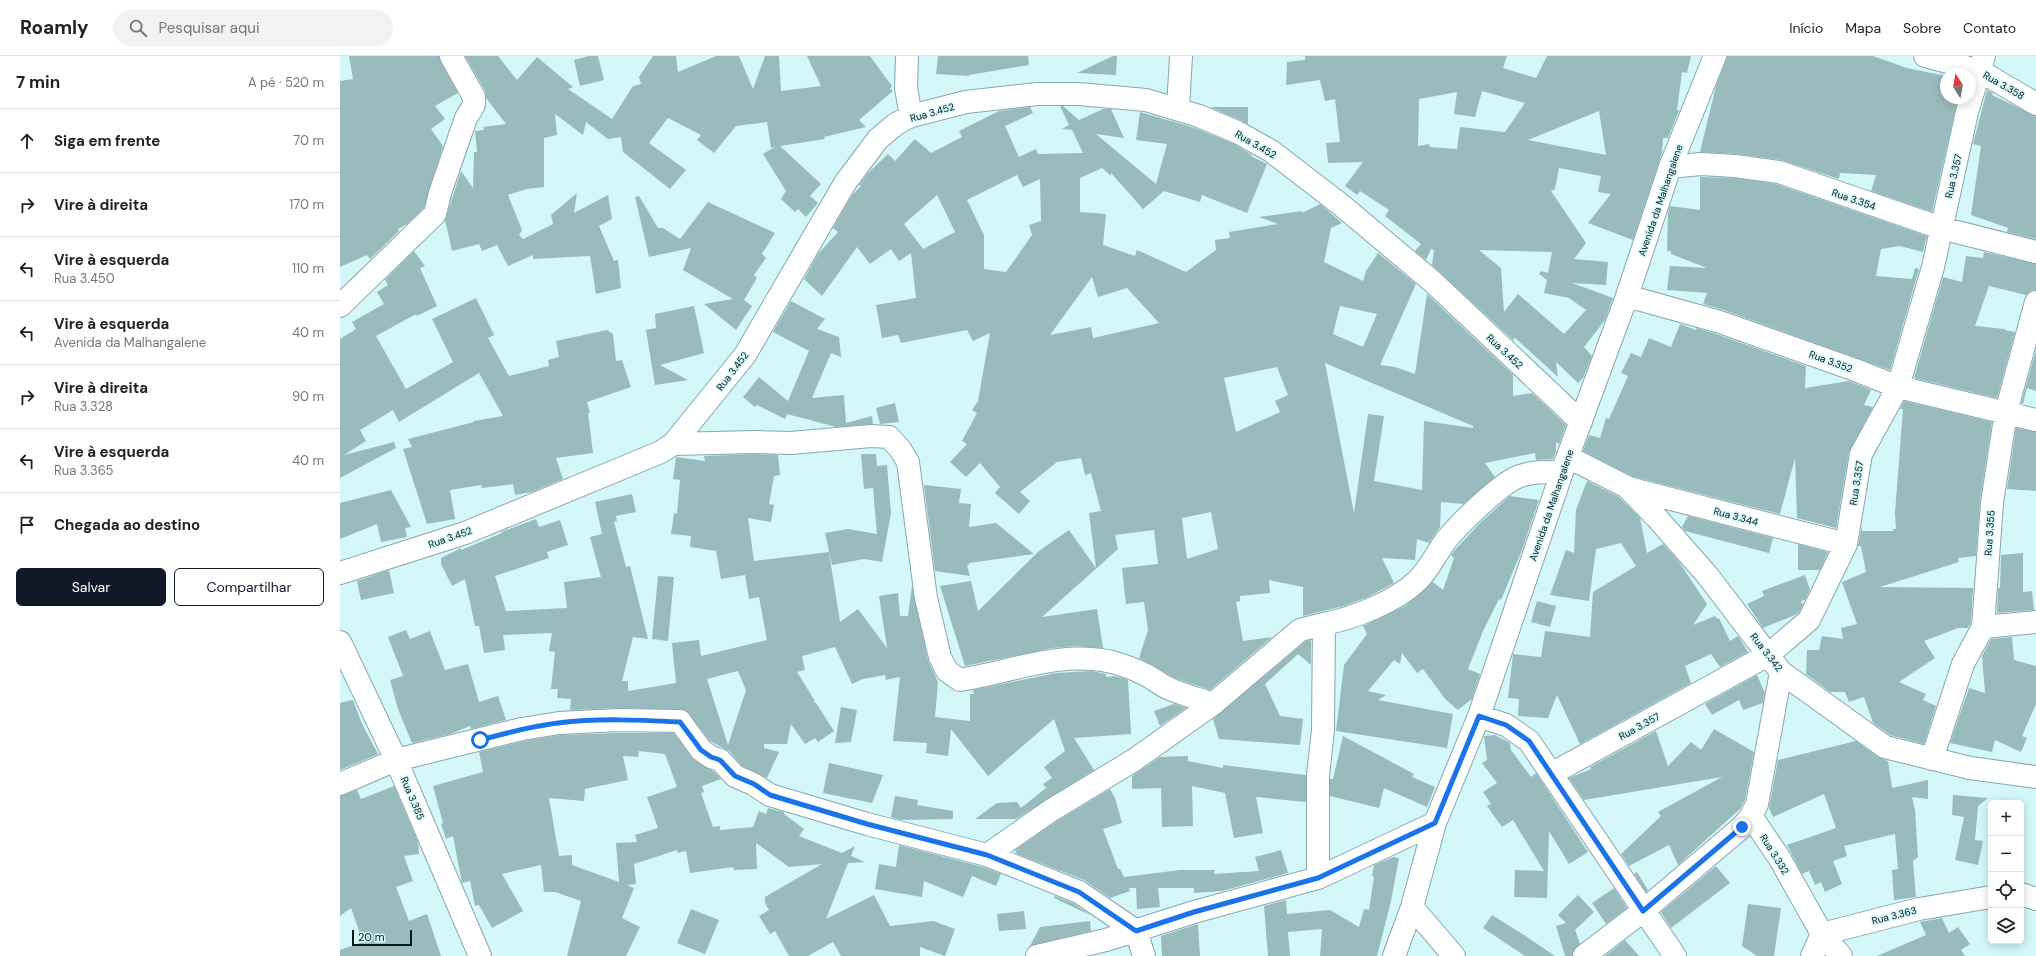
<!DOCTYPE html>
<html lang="pt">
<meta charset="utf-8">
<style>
body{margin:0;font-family:"DM Sans",sans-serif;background:#f2f2f2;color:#222}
.controls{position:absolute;right:12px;bottom:12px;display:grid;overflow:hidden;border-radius:6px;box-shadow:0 2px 10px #0003}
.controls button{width:36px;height:36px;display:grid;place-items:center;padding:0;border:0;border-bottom:1px solid #e0e0e0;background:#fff;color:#222;font:20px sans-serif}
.compass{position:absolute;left:1600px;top:12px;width:36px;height:36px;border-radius:50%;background:#fff;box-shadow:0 2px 10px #0003;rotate:349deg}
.scale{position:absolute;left:12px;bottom:10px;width:60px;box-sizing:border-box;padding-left:4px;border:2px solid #0a1718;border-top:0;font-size:11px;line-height:14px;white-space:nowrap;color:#0a1718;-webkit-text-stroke:3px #d4f7fa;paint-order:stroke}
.stop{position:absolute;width:12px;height:12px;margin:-9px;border:3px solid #1a73e8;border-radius:50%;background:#fff}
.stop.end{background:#1a73e8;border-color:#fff;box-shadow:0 1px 4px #0008}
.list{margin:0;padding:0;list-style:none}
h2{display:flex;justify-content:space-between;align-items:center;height:52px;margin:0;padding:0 16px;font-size:17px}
h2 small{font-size:13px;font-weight:400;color:#767676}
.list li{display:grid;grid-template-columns:26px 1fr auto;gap:12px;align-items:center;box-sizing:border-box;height:64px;padding:0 16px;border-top:1px solid #e0e0e0}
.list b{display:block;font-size:15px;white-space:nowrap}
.list p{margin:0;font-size:13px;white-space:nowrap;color:#767676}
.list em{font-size:13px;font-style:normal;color:#767676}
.actions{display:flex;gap:8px;padding:12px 16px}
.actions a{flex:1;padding:9px 0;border:1px solid #111827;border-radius:6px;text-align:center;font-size:14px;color:#111827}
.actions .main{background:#111827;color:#fff}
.icon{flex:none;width:22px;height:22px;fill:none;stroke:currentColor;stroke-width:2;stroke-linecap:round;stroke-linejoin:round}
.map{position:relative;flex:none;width:1696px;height:900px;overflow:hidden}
header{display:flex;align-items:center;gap:24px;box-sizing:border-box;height:56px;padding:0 20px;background:#fff;border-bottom:1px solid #e0e0e0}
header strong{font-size:19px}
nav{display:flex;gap:22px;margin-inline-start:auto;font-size:14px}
.search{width:280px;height:36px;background:#f2f2f2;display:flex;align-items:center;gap:10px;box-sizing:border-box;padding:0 14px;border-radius:22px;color:#767676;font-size:15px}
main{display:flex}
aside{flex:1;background:#fff}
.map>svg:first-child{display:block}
.building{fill:#9abbbe;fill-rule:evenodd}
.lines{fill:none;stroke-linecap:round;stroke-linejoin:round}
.minor-casing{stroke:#87a7ab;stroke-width:24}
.minor{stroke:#fff;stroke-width:22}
.route{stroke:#1a73e8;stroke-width:5}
.labels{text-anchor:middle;stroke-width:3;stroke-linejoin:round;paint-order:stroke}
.street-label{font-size:10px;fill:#0a1718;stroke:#d4f7fa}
</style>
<header>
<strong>Roamly</strong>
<div class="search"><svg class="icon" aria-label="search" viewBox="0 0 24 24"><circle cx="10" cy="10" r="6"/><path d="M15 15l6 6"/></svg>Pesquisar aqui</div>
<nav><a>Início</a><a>Mapa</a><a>Sobre</a><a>Contato</a></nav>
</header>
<main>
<aside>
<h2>7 min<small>A pé · 520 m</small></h2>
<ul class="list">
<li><svg class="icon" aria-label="ahead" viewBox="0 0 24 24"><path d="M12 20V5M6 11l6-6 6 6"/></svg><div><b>Siga em frente</b></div><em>70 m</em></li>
<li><svg class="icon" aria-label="right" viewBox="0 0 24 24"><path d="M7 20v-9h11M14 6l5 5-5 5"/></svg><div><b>Vire à direita</b></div><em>170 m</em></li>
<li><svg class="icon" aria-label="left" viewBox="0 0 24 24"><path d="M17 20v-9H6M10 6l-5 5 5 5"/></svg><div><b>Vire à esquerda</b><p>Rua 3.450</p></div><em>110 m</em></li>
<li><svg class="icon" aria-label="left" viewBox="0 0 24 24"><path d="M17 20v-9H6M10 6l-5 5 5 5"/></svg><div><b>Vire à esquerda</b><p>Avenida da Malhangalene</p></div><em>40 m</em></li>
<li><svg class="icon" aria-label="right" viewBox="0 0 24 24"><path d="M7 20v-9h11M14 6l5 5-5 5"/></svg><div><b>Vire à direita</b><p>Rua 3.328</p></div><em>90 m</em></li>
<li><svg class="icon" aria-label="left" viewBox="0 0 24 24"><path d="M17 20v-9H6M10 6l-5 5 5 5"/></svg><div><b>Vire à esquerda</b><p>Rua 3.365</p></div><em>40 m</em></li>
<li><svg class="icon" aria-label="arrive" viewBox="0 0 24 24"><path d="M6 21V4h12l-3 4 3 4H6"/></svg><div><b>Chegada ao destino</b></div></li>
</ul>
<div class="actions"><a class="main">Salvar</a><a>Compartilhar</a></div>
</aside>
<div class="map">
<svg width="1696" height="900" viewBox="0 0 1696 900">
<rect width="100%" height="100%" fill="#d4f7fa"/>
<!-- building -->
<path class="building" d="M9 0H99L118 37 95 50 105 63 91 73 103 90 84 152 67 168 58 173 59 175 30 203 27 199 0 211V25L13 23Z
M125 0H158L177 24 197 1 233 31 228 33 272 63 293 30 301 28 299 21 313 0H336L338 16 376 0H399L413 33 425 0H439L441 35 481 30 467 0H530L552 30 550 33 553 35 519 64 526 71 484 81 485 83 440 90 481 128 470 140 478 147 466 161 458 153 455 156 441 143 446 135 423 98 435 91 431 92 427 66 396 70 374 97 357 84 361 79 328 62 309 87 346 114 330 133 283 96 281 81 268 83 246 66 243 79 215 58 217 79 204 82V131L187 133 168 139 182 174 179 179 183 183 213 168 211 159 237 137 234 157 268 139 272 163 259 170 274 205 278 204 281 232 256 238 250 200 193 203V199L168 210 157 189 142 195 139 188 112 195 105 164 121 115 133 132 134 96H137L135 75 144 74 143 71 166 68 146 42 145 35Z
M249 0H258L264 24 240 30 234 4Z
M598 0H688L689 9 629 19V20L596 18Z
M773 0H777L776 19 737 17Z
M965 0H1167L1163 12 1196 22 1207 0H1351L1347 17 1342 16 1337 54H1339L1338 57 1328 82H1323L1322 97 1293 184 1248 167 1271 138 1258 136 1261 120 1219 112 1215 133 1211 135 1246 187 1234 203 1268 206 1266 229 1232 227 1273 242 1265 264 1244 291 1252 300 1243 322 1238 327 1216 306 1218 321 1174 281V285L1092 209 1094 194 1091 193 1086 204 1075 195 1081 188 1045 160 1049 154 1020 135 1017 139 1005 130 1023 106 988 107 986 87 1000 86 995 43 985 45 980 24 946 29 947 6 965 4ZM1142 35 1185 47 1165 76 1120 71 1117 93 1090 91 1089 88 1078 90 1079 43 1117 36 1114 58 1135 61ZM1259 55 1266 99 1188 84ZM1139 194 1212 196 1208 217 1201 215 1199 218 1207 224 1204 237 1229 242 1246 254 1224 278 1178 238 1164 256 1161 212Z
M1387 0H1533L1567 12 1606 20V42H1618L1592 156 1531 135 1536 119 1500 117 1499 123 1441 104 1397 98 1360 96 1376 30Z
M1647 34 1653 37 1652 39 1696 60V183L1667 176 1668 172 1631 159 1641 90 1633 88Z
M720 50H723L739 64 763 53H771L784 82 756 78 816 128 827 88 796 84 800 56 855 72 892 87 912 99 911 100 927 108 907 157 862 139 860 146 824 135 803 153 771 117V120L762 112 740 122V156L766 158 763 189 795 200 797 194 846 216 876 194 875 184 890 182 889 176 938 168 919 161 962 155V157L980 148 1002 167 991 172 984 206 1023 225 1026 215 1038 197 1076 228 1040 309 1055 311 1075 318 1087 238 1173 319V340L1192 337 1226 369 1219 388 1216 386V396L1213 403 1196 404 1195 397 1145 407 1155 421 1123 448 1101 446 1100 471 1089 487 1077 483 1075 504 1042 502 1054 527 1028 541 1004 550 963 560V531L929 524 930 537 900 540V545L896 546 903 585 932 581 870 634 835 622 799 602 808 574 804 546 786 548 782 512 818 508 814 474 775 479 778 493 702 561 757 553 763 592 734 590 712 592 625 610 600 530 631 525 638 555 699 495 729 474 756 512 749 457 761 455 751 417 745 419 741 402 717 406 680 436 690 445 679 458 655 437 660 431 640 407 626 421 610 406 627 388 622 385 637 357 632 354 638 345 650 277 633 285 627 274 561 287 558 279 542 282 536 249 576 242 571 197 559 205 551 193 530 208 517 191 482 240 464 223 478 198 498 176 493 172 512 139 521 130 519 129 528 117 548 98 555 105 575 83 591 97 622 81 619 75 659 55 690 51 693 57 665 70 679 101 696 93 698 98 743 97 732 74 722 73 729 69ZM677 119 683 131 700 123 701 165 689 169 692 179 666 216 644 213V179L627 144ZM597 139 615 176 583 193 564 168ZM752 221 758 241 787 232 819 267 753 282 751 271 710 279ZM1000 250 1037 258 1023 291 993 278ZM985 307 1133 370V372L1084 365 1082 434 1034 425 1044 360 1028 358 1014 457ZM937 311 948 339 935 345 940 356 896 376 884 322ZM871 456 878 493 847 503 842 462Z
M870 51H908V68L902 65Z
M1360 121 1394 122 1436 128 1587 180 1583 196 1560 190 1541 193 1536 220 1572 223 1575 212 1579 213 1550 314 1384 254 1363 248 1367 237 1327 234 1330 210 1367 212 1331 198V195H1327L1328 156 1330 150 1360 154Z
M299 140 318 172H323L340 183 368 146 435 177 422 198 426 202 414 219 417 222 404 244 412 250 396 274 364 248 393 243 343 214 351 192 309 201 295 141Z
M74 195 85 210 80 212 97 250 77 260 76 258 36 280 66 333 113 306 92 263 136 242 154 279 148 282 169 320 209 310 208 304 219 301 216 285 267 274 273 278 276 305 282 304 291 331 247 346 250 357H248L253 397 216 402 223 423 192 436 175 439 173 428 142 432 141 429 110 434 115 463 87 468 63 393 72 391 68 383 134 366V365L163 360 139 317 59 366 53 354 20 374 26 385 4 399 54 386 56 392 0 422V283L16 273 12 266 44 248 37 236 48 229 45 224Z
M1644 196 1696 208V234H1692L1686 239 1649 230 1635 270 1665 273V274L1675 276 1657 342 1574 322 1603 221 1622 226 1626 200 1643 202Z
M451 245 485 263 477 273 499 281 501 301 491 297 472 342 504 339 506 367 532 360 533 368 496 371 447 358 445 363 417 349 415 351 403 341 419 321 448 345 469 295 433 276Z
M354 250 364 297 320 309 348 324 315 329 306 274 316 272 315 258Z
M1340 268 1356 274V272L1376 278 1466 310 1465 332 1509 325 1531 334 1524 349 1533 351 1509 396 1496 472 1457 462 1455 402 1440 458 1294 421 1243 395 1249 379 1260 382 1266 362 1269 363 1288 320 1281 317 1291 297 1301 301 1309 282 1331 291Z
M1696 294V335L1687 332 1683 348H1681Z
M1564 345 1652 366 1640 445 1636 500 1618 502 1619 506 1540 531 1633 532 1631 567 1628 572H1618L1584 585 1595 602 1559 626 1586 638 1583 644 1596 650 1584 688 1550 679 1533 667 1524 641 1509 646 1505 636H1490L1466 618 1467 594H1479L1482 580 1503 583 1501 572 1517 568 1502 526 1526 516 1521 490H1518L1522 469V475H1553V473H1556L1555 457 1563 353H1560Z
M555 347 559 366 540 368 536 352Z
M1676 372 1696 376V435L1667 433Z
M414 398 438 399 440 419 434 420 429 448 434 449 431 466 408 462 414 505 489 496 500 566 518 553 547 592 539 540 558 537 560 560H568L572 530 588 604 598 626 595 661 630 665V638H634L633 634 716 617 752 615 766 618V621L775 620 788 624 791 678 734 682 754 714 676 763H635L657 747 677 746 681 752 706 732 703 728 712 722 704 711 725 695 714 663 648 720 611 673 608 700 586 697 587 687 553 685 560 621 546 624 545 619 523 623 512 628 495 591 462 600 465 614 457 616 475 645 473 646 476 647 494 675 478 686 475 682 465 688 451 668 447 688H424V692L439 696 427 722 402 710 389 695 370 685 345 654 279 652 230 654 231 643 217 642 218 633H211L215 596 209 595 212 577 163 579 165 594 144 597 139 570H135L125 523 112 530 101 508V502L121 492V494L162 477 161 476 196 463 199 471 220 464 228 489 207 496 209 502 155 520 166 555 227 552 224 526 261 521 250 481 262 478 255 446 292 438 296 456 276 460 277 465 274 466 286 511 290 510 308 583 293 581 282 625H288V635L336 627 332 587 359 584 361 600 427 584 419 541 409 543 405 519 381 523 376 495 350 491 351 480 331 478 334 457 337 458 340 424 333 423 336 401 365 405 364 400ZM398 615 406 634 388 689 367 623Z
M521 398H536L537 410 547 409 551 457 542 506 524 503 492 509 485 477 508 473 537 478 533 432 524 433Z
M1247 425 1279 441 1300 462 1307 497 1323 488 1337 503 1367 548 1353 569 1375 560 1377 563 1379 562 1390 585 1398 580 1408 596 1380 611 1371 598 1345 610 1351 627 1240 688 1217 639 1208 662 1178 660 1179 643 1168 642 1173 598 1201 601 1205 575 1250 581 1253 536 1296 510 1281 487 1256 493 1249 545 1210 539 1226 494 1234 497 1236 454Z
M584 429 621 433 619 447 631 448 629 471 656 467 694 498 629 507V509H627L630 520 595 515Z
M51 434 71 471 65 472 67 481 41 486 37 468 0 483V447Z
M1170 440 1199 444 1182 494 1161 544 1159 543 1143 575 1128 613 1140 618 1132 643 1118 654 1106 644 1083 613 1077 617 1062 597 1060 608 1054 604 1028 635 1046 639 1038 644 1113 658 1107 692 996 675 1004 609 1027 578 1023 570 1065 550 1093 526 1103 534 1114 502 1111 499 1114 495 1140 467Z
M1348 460 1433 482 1429 497 1345 475 1342 471Z
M1458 488 1488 496 1480 514H1458Z
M1683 497V536L1692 535 1694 554 1657 557 1658 532H1660L1661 499Z
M49 514 54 537 21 544 17 525Z
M1465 519 1470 534 1465 544 1461 545 1463 549 1459 556 1455 559 1423 572 1407 548 1424 540 1422 535Z
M318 520 334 521 328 585 312 583Z
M1197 545 1216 550 1210 571 1191 566Z
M66 574 70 583 90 575 105 614 128 608 139 646 158 640 166 664 131 673 130 670 110 678 72 687 58 653 50 624 63 620 48 581Z
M1672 581 1674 604 1696 610V648L1682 680 1687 682 1681 696 1655 684 1652 696 1610 687 1629 632 1645 637 1642 600 1651 583Z
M971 584V609L958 598 925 628 940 660 963 663 960 689 879 683 873 663 966 585Z
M1417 619 1425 637 1423 647 1403 654 1399 644 1372 659 1365 648Z
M13 644 22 668 38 698 0 714V647Z
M834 648 846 652 820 670 814 655Z
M501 651 517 654 511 686 495 687Z
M1374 673 1414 696 1405 744 1400 753 1338 809 1329 789 1289 810 1281 798 1321 760 1318 756 1382 721 1244 744 1229 722 1251 713 1250 711 1316 675 1328 710 1351 686 1361 694Z
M279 677H334L354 704 373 715 381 723 362 730 364 736 361 737 373 771 380 770V774L413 771 419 755 426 758 428 752 444 756V758L464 773 459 780 502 797 515 790 511 800 525 806 508 807 486 863 534 839 550 870 593 865 615 873 605 900 580 891V900H501L493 886 468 900H449L435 875 430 878 419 860 429 854 425 847V841L482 808 449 811 416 787 417 813 394 814 393 811 350 817 346 795 338 797 337 794 294 808 296 828 287 829 294 832 282 862 300 871 286 900H227L241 845 215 836H204L201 809 162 818 183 855 152 872 139 849 135 850 130 825 122 827 113 780 106 783 101 768 103 767 93 730 143 716 139 696 184 685 220 679ZM299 695 325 698 337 731 307 741 318 772 295 779 297 786 276 787 279 826 232 809V799L219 800 209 742 244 745 245 733 288 724 283 700 298 701Z
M1155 679 1170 687 1171 694 1191 721 1196 717 1248 796 1229 808 1209 775 1207 842 1174 841 1175 814 1204 815 1173 764 1162 771 1147 750 1151 748 1143 736 1157 727 1142 707 1147 704 1144 680Z
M1003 680 1074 718 1072 721 1095 731 1087 751 1044 732 1039 752 990 740V723H993Z
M1516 685 1538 701 1548 705 1552 732 1588 724V743L1572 741 1575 754 1578 801 1573 805 1576 841 1554 844 1552 814 1558 813 1555 778 1504 790 1507 800 1493 805 1502 828 1485 836 1481 826 1475 829 1469 815 1462 818 1447 789 1496 772 1484 738 1433 761 1429 752 1438 704Z
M848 700V705L883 712V709L966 719V746L916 741 923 777 894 782 885 737 852 730 853 770 822 771 821 732 792 733V720L820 701Z
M489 707 543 719 532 747 483 737Z
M54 730 78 786 79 798 64 800 73 825 56 831 69 865 87 858 101 900H0V894L23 886 11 852 0 860V740L17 734 21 743Z
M770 733 775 742 782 767 763 773 778 813H780L784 821 840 814H875L874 818 919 815 915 801 941 794 948 817 882 835 854 837V832H818L820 851 797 853 796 832H789L790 835 770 842 744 824 677 798 675 794 717 765Z
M1613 739 1648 742 1638 750 1635 784 1643 785 1638 809 1615 804 1624 761 1612 759Z
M555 740 578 744 577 749 613 755V763L560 764 551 761Z
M559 789 643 811 661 818 656 830 632 820 623 841 584 825 582 841 535 833 539 808 556 811Z
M1053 801 1059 802 1051 845 1037 900H980L982 873 948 876 950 900H928L924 850 946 844 947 858 990 854 1019 871 1024 853 1029 854 1034 821 1032 820 1034 809Z
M1376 810 1390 827 1331 872 1321 856Z
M1297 816 1308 834 1306 836 1294 818Z
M1274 832 1287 852 1266 868 1252 847Z
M1238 839 1254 856 1235 874 1240 888 1233 895 1232 900H1225L1216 870 1226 867 1218 859Z
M715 840 733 847 750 859 714 842Z
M1408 848 1441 852 1434 900H1417L1402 890Z
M351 853 379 864 365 898 337 887Z
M684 855 686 873 659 875 657 858Z
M1152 859 1184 879 1215 900H1185L1143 872Z
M1602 862 1609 877 1618 871 1630 888 1621 894 1625 900H1537L1586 879 1580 866Z
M750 865 751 875 690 890 700 871Z
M858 868 860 900H822L821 880Z
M1285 884 1299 900H1265Z"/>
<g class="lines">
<!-- minor casing -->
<g class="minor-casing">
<path id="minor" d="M567 0 566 32 571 60
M1585 0 1640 15 1696 48
M838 53 841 0
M1330 111 1361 108 1395 110 1439 116 1601 172 1696 196
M1287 240 1380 266 1518 315 1558 331 1696 364
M0 250 95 158 100 137 126 62 134 49V41L111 0
M333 388 414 386 451 387 531 380 549 381 560 393 568 406 586 542 600 601 607 615 620 624C671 616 720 594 772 606 783 609 794 613 804 618 813 622 820 629 830 633 844 639 859 643 873 648
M1228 401 1287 431 1317 462 1368 520 1441 616 1545 691 1630 712 1696 721
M1288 432 1506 488
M0 517 125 477 321 396 333 388 405 299 505 127 538 83 556 68 571 60 626 46 697 38H739L806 44 859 60 897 76 931 95 1000 148 1093 226 1241 366
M984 568C1014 562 1055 546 1077 525 1089 514 1097 496 1107 483 1120 467 1162 426 1180 420 1194 415 1208 416 1222 416
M1643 571 1696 566
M0 586 56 704 140 900
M1441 616 1417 748 1411 760 1440 803 1482 878 1501 900
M1139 660 1166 669 1189 685 1335 900
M1592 703 1623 608 1643 571 1652 447 1666 356 1696 246
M1211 718 1428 599 1469 564 1506 488 1521 398 1558 331 1593 211 1627 56 1644 0
M0 728 56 704 182 673 219 667 279 664 340 665 361 694 371 701 380 704 395 720 413 728 430 739 527 768 647 799 739 836 796 875 804 900
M647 799 710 755 794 704 873 648 960 574 984 568 983 674 978 719V822
M1681 838 1696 843
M1072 851 1114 900
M697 900 766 884 854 856 978 822 1095 767
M1054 900 1072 851 1095 767 1139 660 1222 416 1287 240 1330 111 1375 0
M1244 900 1303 855 1402 771 1411 760
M1472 900 1482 878 1579 853 1651 841"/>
</g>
<!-- minor -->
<use href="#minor" class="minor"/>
</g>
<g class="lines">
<!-- route -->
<path class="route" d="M140 684C166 677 192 670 218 667 258 662 300 664 340 666L361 694 371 701 380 704 395 720 414 728 430 739 527 768 647 799 739 836 796 875 854 856 978 822 1095 767 1139 660 1166 669 1189 685 1303 855 1402 771"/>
</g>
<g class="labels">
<!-- street labels -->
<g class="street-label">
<text transform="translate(1664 29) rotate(30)" y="4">Rua 3.358</text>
<text transform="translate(592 56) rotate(-16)" y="4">Rua 3.452</text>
<text transform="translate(916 88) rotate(30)" y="4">Rua 3.452</text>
<text transform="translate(1613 120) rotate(-77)" y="4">Rua 3.357</text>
<text transform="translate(1514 143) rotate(19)" y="4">Rua 3.354</text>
<text transform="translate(1320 144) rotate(-71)" y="4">Avenida da Malhangalene</text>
<text transform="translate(1165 295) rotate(43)" y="4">Rua 3.452</text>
<text transform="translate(1491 305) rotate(20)" y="4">Rua 3.352</text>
<text transform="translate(392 315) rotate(-53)" y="4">Rua 3.452</text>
<text transform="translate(1516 427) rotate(-81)" y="4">Rua 3.357</text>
<text transform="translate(1211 449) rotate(-71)" y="4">Avenida da Malhangalene</text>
<text transform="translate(1396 460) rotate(15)" y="4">Rua 3.344</text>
<text transform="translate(1649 477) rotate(-86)" y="4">Rua 3.355</text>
<text transform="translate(110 481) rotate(-19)" y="4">Rua 3.452</text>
<text transform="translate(1427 596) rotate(52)" y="4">Rua 3.342</text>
<text transform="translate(1299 670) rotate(-29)" y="4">Rua 3.357</text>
<text transform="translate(73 742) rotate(67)" y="4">Rua 3.385</text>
<text transform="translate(1435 798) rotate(58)" y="4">Rua 3.332</text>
<text transform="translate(1554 859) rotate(-14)" y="4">Rua 3.363</text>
</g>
</g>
</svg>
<div class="controls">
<button>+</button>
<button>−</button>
<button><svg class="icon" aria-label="locate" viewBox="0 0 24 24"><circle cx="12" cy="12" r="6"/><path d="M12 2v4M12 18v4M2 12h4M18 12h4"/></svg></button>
<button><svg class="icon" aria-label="layers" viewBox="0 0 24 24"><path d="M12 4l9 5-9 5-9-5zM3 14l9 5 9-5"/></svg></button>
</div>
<svg class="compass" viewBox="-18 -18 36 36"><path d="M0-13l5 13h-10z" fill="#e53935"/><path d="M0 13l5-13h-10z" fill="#767676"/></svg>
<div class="scale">20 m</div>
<div class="stop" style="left:140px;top:684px"></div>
<div class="stop end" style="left:1402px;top:771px"></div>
</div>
</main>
